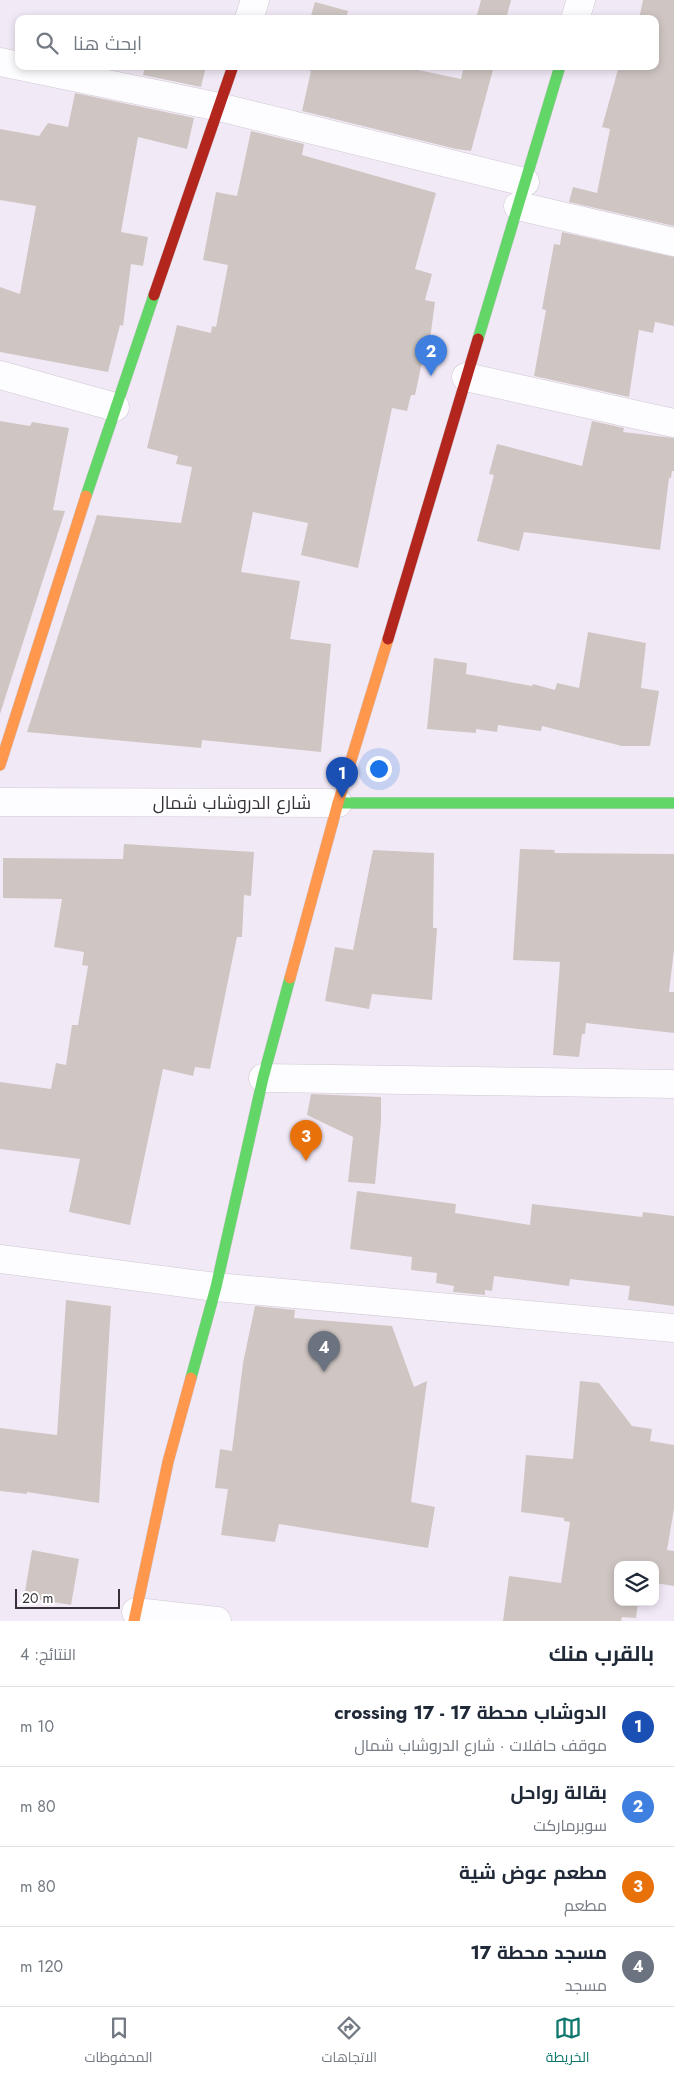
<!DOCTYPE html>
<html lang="ar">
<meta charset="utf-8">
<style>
body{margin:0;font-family:Jost,Cairo,sans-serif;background:#f2f2f3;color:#1f2937;direction:rtl}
.controls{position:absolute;right:15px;bottom:15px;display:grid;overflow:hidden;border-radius:10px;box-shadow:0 2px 8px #0003}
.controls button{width:45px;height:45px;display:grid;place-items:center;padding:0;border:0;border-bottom:1px solid #e0e1e3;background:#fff;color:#1f2937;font:25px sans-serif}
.scale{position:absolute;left:15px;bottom:12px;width:105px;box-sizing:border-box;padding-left:5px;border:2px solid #373039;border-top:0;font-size:14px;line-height:18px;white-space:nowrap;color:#373039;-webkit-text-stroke:4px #fff;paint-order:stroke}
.you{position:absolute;left:378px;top:768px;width:18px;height:18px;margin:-12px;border:4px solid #fff;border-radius:50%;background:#1a73e8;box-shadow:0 0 0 8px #1a73e833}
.badge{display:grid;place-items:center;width:32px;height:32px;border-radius:50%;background:#0f766e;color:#fff;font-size:16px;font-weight:700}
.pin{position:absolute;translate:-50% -41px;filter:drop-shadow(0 1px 2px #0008)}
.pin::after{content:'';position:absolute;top:26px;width:18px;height:15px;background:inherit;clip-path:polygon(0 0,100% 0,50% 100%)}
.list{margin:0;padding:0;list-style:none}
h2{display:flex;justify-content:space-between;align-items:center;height:65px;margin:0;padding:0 20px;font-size:21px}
h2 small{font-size:16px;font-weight:400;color:#747a83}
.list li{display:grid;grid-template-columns:32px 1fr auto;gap:15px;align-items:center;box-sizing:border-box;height:80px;padding:0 20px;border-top:1px solid #e0e1e3}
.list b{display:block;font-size:19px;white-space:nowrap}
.list p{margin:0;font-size:16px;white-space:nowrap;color:#747a83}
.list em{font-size:16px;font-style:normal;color:#747a83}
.icon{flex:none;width:28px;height:28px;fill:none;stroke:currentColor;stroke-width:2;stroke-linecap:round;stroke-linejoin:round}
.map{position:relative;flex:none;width:674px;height:1621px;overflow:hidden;direction:ltr}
.search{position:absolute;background:#fff;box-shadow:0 2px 8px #0003;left:15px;right:15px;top:15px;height:55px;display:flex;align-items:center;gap:12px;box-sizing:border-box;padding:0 18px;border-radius:10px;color:#747a83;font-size:19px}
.sheet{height:385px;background:#fff}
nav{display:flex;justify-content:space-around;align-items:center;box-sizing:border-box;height:70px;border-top:1px solid #e0e1e3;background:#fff;font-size:14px;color:#747a83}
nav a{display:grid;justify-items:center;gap:2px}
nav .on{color:#0f766e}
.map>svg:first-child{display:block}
.building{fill:#cfc6c3}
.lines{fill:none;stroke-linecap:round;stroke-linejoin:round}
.street-casing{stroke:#cfc8d2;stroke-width:29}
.fast-casing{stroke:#cfc8d2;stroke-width:12}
.slow-casing{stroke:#cfc8d2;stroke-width:12}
.jam-casing{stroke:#cfc8d2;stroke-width:12}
.street{stroke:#fdfcfe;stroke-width:28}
.fast{stroke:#63d668;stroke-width:11}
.slow{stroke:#ff974d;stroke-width:11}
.jam{stroke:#b3261e;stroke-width:11}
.labels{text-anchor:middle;stroke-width:4;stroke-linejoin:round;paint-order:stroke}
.street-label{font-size:18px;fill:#373039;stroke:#fff}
</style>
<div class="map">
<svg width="674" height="1621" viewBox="0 0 674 1621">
<rect width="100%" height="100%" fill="#f2e9f6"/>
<!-- building -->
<path class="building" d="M481 0H511L506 19H476Z
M643 0H674V226L569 202 573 187 597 193 610 129 602 127 619 66H655V19H639Z
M315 2 348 11 346 19H310Z
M145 66H206L201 87 143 75Z
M399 66 461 79 464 66H494L471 151 456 149 302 111 311 71 297 66Z
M75 93 194 118 187 149 138 137 121 232 148 237 143 266 131 264 123 326 120 325 108 372 0 352V287L20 294 36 206 0 200V129L39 136 48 123 68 127Z
M251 131 304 144 302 155 436 193 415 269 432 274 425 300 435 302 428 354 424 353 415 395H411L407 411 392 408 358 568 301 555 308 523 253 512 241 572 300 581 290 639 331 644 321 752 202 740 201 748 27 732 97 515 181 523 192 467 176 464 178 456 147 448 177 325 211 333 212 326 216 327 228 265 203 260 216 192 237 196Z
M562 232 674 257V326L655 322 653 333 639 330 629 397 534 376 546 310 542 309 554 244 560 245Z
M0 421 30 426 32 422 69 428 53 510 65 511 0 714Z
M592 421 624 428 623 432 674 438V471H672L671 478H669L660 550 524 532 519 551 477 541 494 475 489 474 497 444 582 466Z
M588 632 646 643 641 688 659 691 650 746H622L542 726 541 731 498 725 497 732 476 729V733L427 729 434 658 467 663 466 674 532 686 533 684 555 690 557 683 579 688Z
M124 844 254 852 251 896 244 895 242 937H237L210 1069 195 1067 193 1076 163 1069 130 1225 69 1212 80 1159 0 1149V1082L51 1089 56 1063 66 1065 72 1025H78L88 966 82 965 84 952 54 947 62 899 3 898V858L123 859Z
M520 849 555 850 554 853 674 854V950L669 992H674V1033L586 1023 585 1034H582L579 1057 553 1055 560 962 513 960Z
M373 850 434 853 433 928H437L432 1000 372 994 369 1009 325 1001 335 947 353 950Z
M311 1094 381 1097V1121L375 1184 348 1182 353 1137 307 1115Z
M357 1191 456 1204 455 1213 530 1225 532 1204 642 1217 643 1212 674 1216V1306L628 1300 630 1286 570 1279 569 1286 494 1276 492 1291 485 1290V1295L453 1292 454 1286 436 1283 437 1273 411 1270 412 1257 350 1249Z
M66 1300 111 1306 99 1503 27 1492V1494L0 1491V1428L57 1435Z
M255 1306 295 1310 294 1318 392 1326 414 1387 427 1381 411 1502 435 1507 428 1548 279 1524 275 1542 221 1535 228 1489 215 1488 220 1449 232 1451 243 1363Z
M580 1381 599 1383 632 1426 652 1429 650 1441 674 1445V1509L667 1550 674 1551V1586L655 1583V1565H618V1602H638L636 1618 622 1617 621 1621H503L509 1576 561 1583 570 1522 564 1521V1518L521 1512 526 1455 573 1459Z
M32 1550 79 1559 71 1605 24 1597Z"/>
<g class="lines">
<!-- street casing -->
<g class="street-casing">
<path id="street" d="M249 19 255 0
M575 19 581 0
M0 62 219 107 525 182
M518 206 674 242
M0 375 115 407
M466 377 674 423
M0 802 338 803
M263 1078 674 1084
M0 1259 216 1287 674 1328
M136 1612 217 1621"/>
</g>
<!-- fast casing -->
<g class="fast-casing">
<path id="fast" d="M478 339 560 66
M86 496 154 295
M338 803H674
M191 1378 216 1287 263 1078 290 978"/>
</g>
<!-- slow casing -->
<g class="slow-casing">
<path id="slow" d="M0 765 86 496
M290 978 338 803 388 639
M134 1621 168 1462 191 1378"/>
</g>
<!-- jam casing -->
<g class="jam-casing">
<path id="jam" d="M154 295 233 66
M388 639 478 339"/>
</g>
<!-- street -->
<use href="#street" class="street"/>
<!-- fast -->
<use href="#fast" class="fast"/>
<!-- slow -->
<use href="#slow" class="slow"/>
<!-- jam -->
<use href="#jam" class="jam"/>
</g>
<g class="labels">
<!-- street labels -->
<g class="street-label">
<text x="232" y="809">شارع الدروشاب شمال</text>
</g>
</g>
</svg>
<div class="controls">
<button><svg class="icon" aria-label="layers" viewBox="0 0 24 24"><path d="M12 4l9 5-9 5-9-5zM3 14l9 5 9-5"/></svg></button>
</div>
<div class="scale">20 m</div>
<div class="you"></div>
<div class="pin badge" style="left:342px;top:798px;background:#1a4fb4">1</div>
<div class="pin badge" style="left:431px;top:376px;background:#3f7fe0">2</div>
<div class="pin badge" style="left:306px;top:1161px;background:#e8710a">3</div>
<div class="pin badge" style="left:324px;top:1372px;background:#6b7280">4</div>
<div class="search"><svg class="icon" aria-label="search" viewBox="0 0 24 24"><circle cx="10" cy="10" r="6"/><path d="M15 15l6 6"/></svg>ابحث هنا</div>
</div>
<section class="sheet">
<h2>بالقرب منك<small>النتائج: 4</small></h2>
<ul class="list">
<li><span class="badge" style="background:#1a4fb4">1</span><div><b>الدوشاب محطة 17 - 17 crossing</b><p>موقف حافلات · شارع الدروشاب شمال</p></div><em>10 m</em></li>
<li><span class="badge" style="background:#3f7fe0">2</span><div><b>بقالة رواحل</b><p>سوبرماركت</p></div><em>80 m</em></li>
<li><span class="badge" style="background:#e8710a">3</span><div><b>مطعم عوض شية</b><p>مطعم</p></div><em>80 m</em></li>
<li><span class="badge" style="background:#6b7280">4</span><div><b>مسجد محطة 17</b><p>مسجد</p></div><em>120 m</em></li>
</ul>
</section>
<nav>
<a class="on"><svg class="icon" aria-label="map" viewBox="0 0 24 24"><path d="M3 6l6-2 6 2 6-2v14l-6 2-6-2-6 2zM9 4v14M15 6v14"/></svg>الخريطة</a>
<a><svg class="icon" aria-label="directions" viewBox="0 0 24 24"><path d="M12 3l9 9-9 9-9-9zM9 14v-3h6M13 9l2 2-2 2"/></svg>الاتجاهات</a>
<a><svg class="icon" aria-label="saved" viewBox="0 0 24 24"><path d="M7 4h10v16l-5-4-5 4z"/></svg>المحفوظات</a>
</nav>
